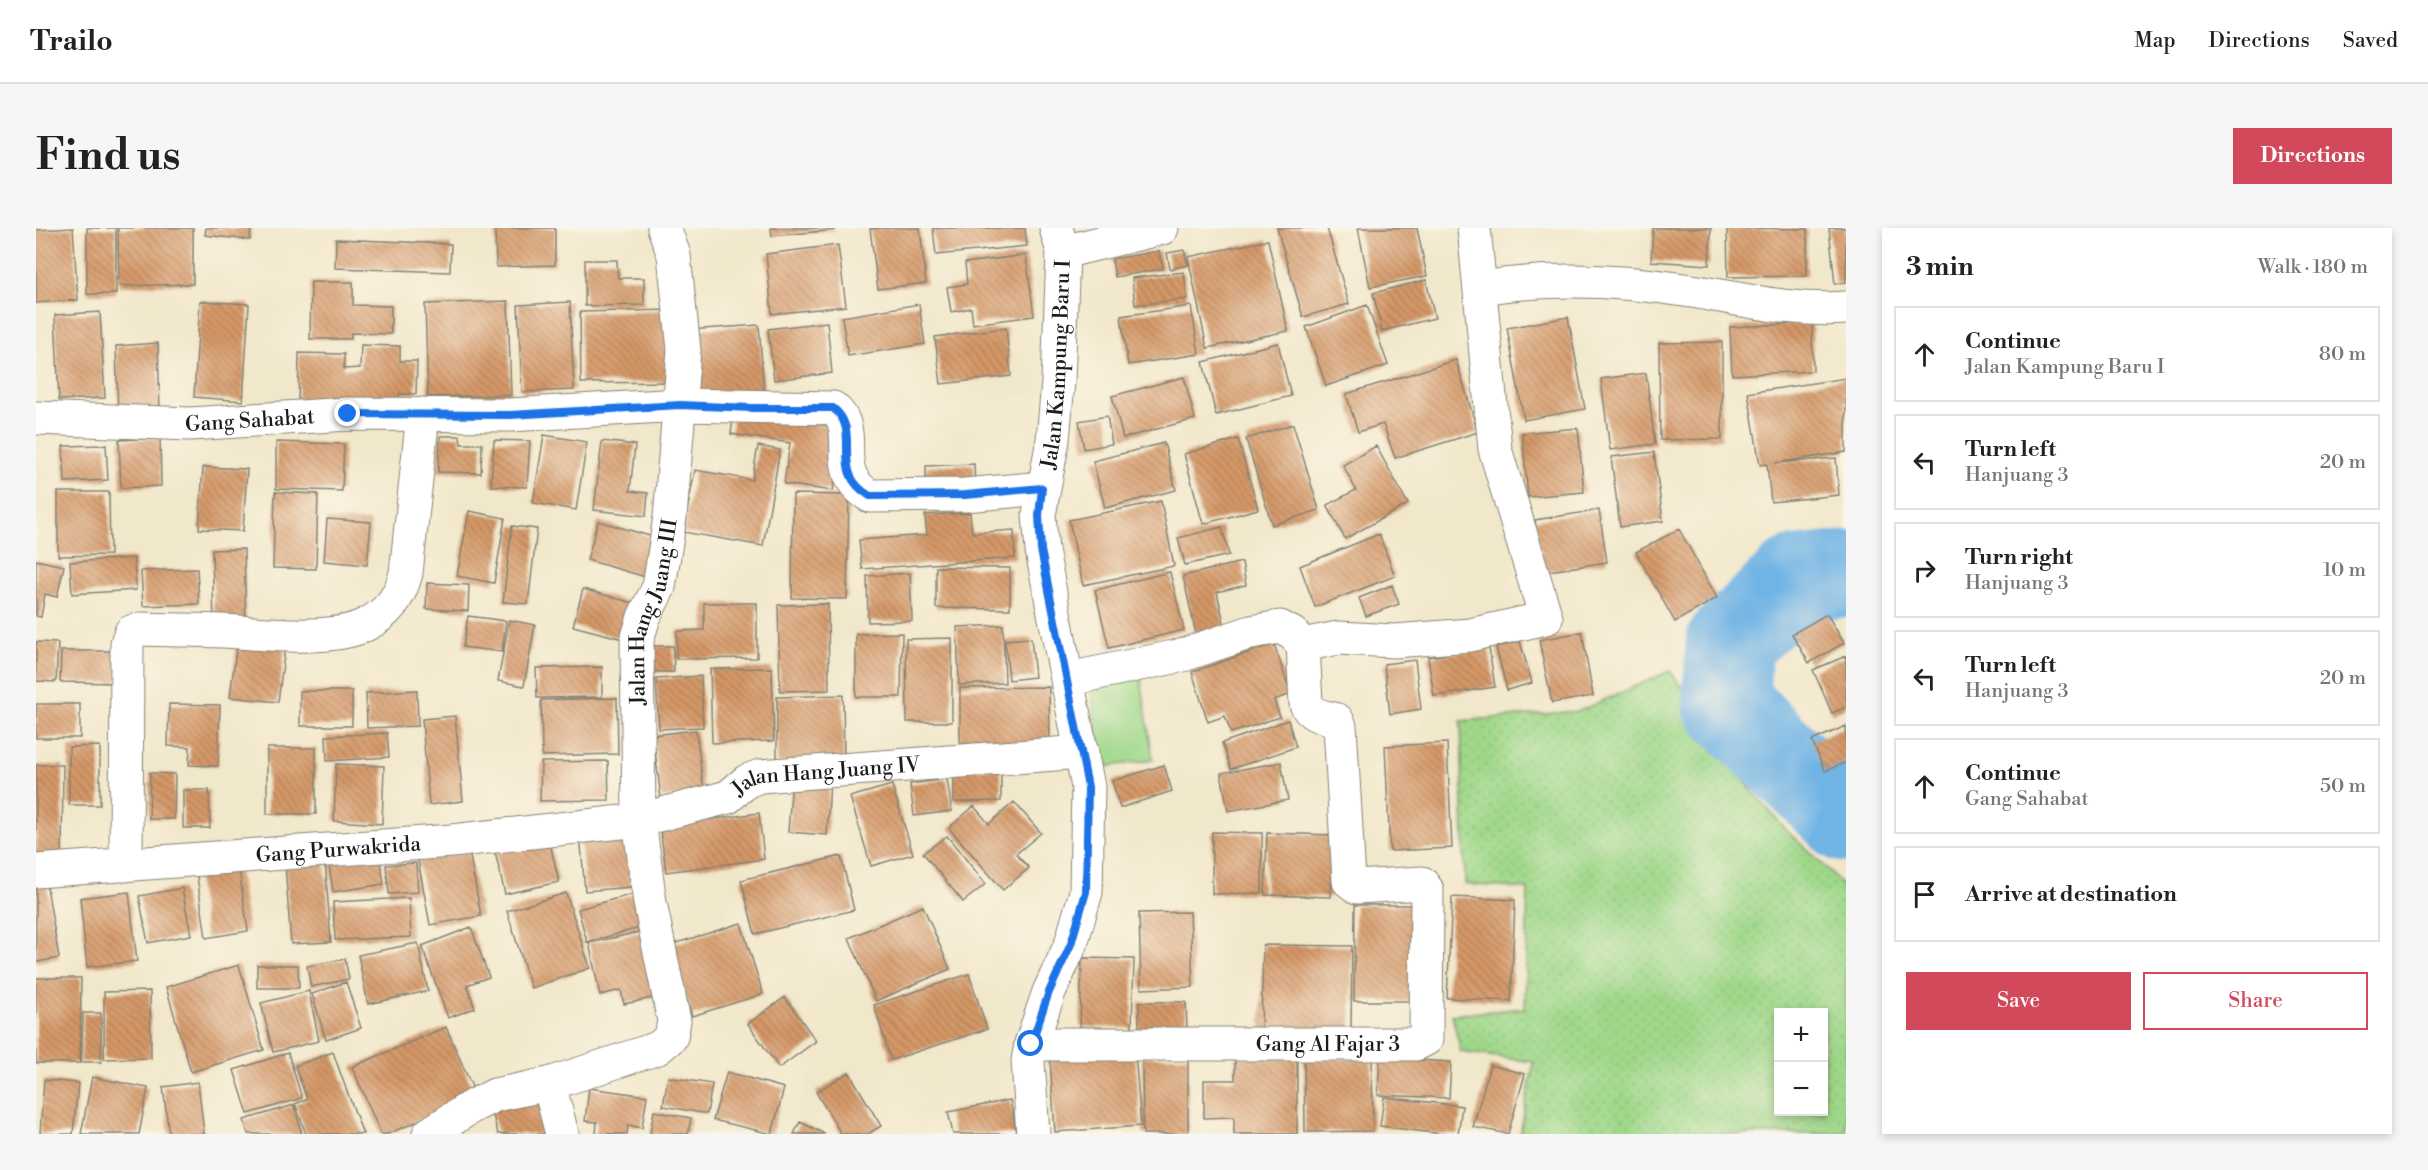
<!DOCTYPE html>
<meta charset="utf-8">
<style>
body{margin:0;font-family:"Libre Bodoni",serif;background:#f6f6f6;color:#222}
.controls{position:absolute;right:18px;bottom:18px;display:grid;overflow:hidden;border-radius:0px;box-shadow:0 3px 9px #0003}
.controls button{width:54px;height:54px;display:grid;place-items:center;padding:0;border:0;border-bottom:2px solid #e0e0e0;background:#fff;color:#222;font:30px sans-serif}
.stop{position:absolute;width:18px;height:18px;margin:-14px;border:4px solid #1a73e8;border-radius:50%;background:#fff}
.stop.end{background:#1a73e8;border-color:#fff;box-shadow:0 2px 6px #0008}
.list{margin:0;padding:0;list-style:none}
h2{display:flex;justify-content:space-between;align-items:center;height:78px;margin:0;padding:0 24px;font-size:26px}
h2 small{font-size:20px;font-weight:400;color:#767676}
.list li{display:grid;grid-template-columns:39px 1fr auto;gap:18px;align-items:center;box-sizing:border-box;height:96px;margin:0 12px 12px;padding:0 12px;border:2px solid #e0e0e0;border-radius:0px}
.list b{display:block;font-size:22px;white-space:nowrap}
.list p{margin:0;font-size:20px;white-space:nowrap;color:#767676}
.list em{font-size:20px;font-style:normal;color:#767676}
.actions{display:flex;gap:12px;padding:18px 24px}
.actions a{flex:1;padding:14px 0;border:2px solid #d1495b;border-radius:0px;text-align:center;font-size:21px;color:#d1495b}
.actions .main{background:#d1495b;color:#fff}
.icon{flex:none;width:33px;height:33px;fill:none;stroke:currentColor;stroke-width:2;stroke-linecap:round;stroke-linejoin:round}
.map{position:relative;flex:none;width:1810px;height:906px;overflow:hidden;border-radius:0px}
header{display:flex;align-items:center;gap:36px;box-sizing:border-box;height:84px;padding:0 30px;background:#fff;border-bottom:2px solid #e0e0e0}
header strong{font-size:28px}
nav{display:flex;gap:33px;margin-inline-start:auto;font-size:21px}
.intro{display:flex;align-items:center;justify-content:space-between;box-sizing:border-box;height:144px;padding:0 36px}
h1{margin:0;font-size:42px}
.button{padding:15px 27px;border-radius:0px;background:#d1495b;color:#fff;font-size:21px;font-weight:700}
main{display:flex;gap:36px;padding:0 36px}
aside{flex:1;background:#fff;border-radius:0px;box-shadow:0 3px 9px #0003}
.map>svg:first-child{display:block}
.grass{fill:url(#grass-dots);stroke:#5e7a53;stroke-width:1.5;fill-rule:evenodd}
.pitch{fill:#9fd88a;stroke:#5e7a53;stroke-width:1.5}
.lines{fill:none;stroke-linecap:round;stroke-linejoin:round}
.river{stroke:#70b3e5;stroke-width:87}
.building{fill:url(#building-back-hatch)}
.street-casing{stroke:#868273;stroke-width:35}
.street{stroke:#fff;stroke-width:33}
.route{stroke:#1a73e8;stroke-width:8}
.labels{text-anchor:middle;stroke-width:4.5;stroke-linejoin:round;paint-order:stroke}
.street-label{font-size:21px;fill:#1c1c1c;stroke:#fcf5e5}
</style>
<header>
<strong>Trailo</strong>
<nav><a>Map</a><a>Directions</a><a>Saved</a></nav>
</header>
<div class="intro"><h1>Find us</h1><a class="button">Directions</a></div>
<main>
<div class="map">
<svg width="1810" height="906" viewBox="0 0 1810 906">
<defs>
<pattern id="grass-dots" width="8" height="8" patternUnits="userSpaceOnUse" patternTransform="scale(1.5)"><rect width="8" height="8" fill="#9fd88a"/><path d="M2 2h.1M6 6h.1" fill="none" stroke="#88b976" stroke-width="1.8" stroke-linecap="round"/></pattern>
<pattern id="building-back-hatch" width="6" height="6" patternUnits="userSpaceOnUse" patternTransform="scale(1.5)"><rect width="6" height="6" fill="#d59867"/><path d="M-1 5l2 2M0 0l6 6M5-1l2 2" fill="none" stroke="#ac7b54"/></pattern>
</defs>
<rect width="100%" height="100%" fill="#fcf5e5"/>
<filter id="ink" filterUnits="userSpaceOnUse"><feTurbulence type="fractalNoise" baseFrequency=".0167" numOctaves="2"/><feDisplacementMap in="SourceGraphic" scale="12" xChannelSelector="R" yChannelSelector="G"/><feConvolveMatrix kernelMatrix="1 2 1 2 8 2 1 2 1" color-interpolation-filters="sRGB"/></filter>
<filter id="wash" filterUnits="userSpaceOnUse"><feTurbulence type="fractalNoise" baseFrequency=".008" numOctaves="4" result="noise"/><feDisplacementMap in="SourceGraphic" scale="24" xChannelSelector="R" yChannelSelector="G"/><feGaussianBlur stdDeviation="1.35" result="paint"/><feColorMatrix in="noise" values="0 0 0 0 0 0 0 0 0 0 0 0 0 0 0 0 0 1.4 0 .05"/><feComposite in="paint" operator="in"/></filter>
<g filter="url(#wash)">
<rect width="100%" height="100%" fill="#f1e7ca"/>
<!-- grass -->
<path class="grass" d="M1634 443 1649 463 1659 489 1718 565 1751 603 1796 645 1810 663V906H1484L1498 834 1425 824 1416 787 1489 780 1492 661 1429 656 1425 493 1543 483ZM1742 784H1788V884H1742Z"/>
<!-- pitch -->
<path class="pitch" d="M1104 443 1117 532 1066 539 1054 451Z"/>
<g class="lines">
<!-- river -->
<path class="river" d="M1810 346 1760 351 1693 415 1690 475 1810 591"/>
</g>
<g id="blocks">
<!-- building -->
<path class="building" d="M37 0 42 72 0 75V2Z
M51 0H80V66H51Z
M82 0H157V56L83 58Z
M170 0H215L214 12 169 7Z
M459 0H519V37L460 39Z
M735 0H799V2L736 8Z
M846 0H884L890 55 842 61 834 1Z
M897 0H989L991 18 900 27Z
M1241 0H1291L1313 76 1267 89Z
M1322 0H1381L1391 48 1334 59Z
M1617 0H1675L1673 37 1615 33Z
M1691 0 1771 1V48L1692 49Z
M1793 0H1810V54L1799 56Z
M300 11 415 16 414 44 299 40Z
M1232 12 1252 103 1171 120 1152 29Z
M802 17 810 78 736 86 730 26Z
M1148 22 1152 37 1134 41 1131 25Z
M1123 23 1127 41 1079 49 1076 31Z
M990 27 998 88 937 96 935 80 915 84 911 59 931 56 929 35Z
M549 32H581L582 50H608V77L549 78Z
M1148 44 1151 71 1099 77 1096 50Z
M1390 52 1399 90 1346 103 1337 65Z
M275 54H317V77L355 78V106L315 105V111H274Z
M164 73 213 76 207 173 158 169Z
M472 73 475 167 392 169 389 76Z
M534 74 538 162 486 164 482 77Z
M883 76 889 116 812 128 806 89Z
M1331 77 1352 137 1290 158 1270 99Z
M1155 78 1163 126 1092 137 1085 88Z
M637 82 638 154 545 155 544 84Z
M64 84 69 170 23 172 19 87Z
M1532 89 1549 181 1488 192 1471 100Z
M791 94 796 145 738 152 732 101Z
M1776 95 1777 143 1696 147 1694 99Z
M723 97 728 163 656 168 652 102Z
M970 100 975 148 905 156 899 109Z
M1686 114V211L1624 212 1623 115Z
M122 115 124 185 82 187 80 118Z
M1242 115 1255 168 1180 187 1167 134Z
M325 117 364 118V133H381L380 166H363L364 180 262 179 263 125 308 126V141L324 140Z
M1420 132 1442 204 1359 230 1347 196 1322 204 1310 166Z
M1610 145 1619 216 1574 222 1565 151Z
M1148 149 1159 191 1087 210 1076 168Z
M1810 150V224L1739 235 1800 230 1803 267 1735 274 1731 236 1724 237 1712 165Z
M698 185 807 200 797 263 748 256 754 215 695 206Z
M1071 188 1076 216 1048 221 1043 193Z
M1257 196 1283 282 1236 297 1210 211Z
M1542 200 1548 264 1492 269 1486 205Z
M508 207 551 214 540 282 497 275Z
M404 208H424L425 216H446L445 245 402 244Z
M124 210 125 258 85 260 83 212Z
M1202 211 1222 281 1167 296 1148 226Z
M458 212 494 213 491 259 455 258Z
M566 213 599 217 594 263 612 265 610 288 558 282Z
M240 214 308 216 306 263 240 261Z
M1128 215 1140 262 1069 280 1057 233Z
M70 217 72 252 29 254 27 218Z
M722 218 744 222 727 318 647 304 659 242 716 252Z
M1340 218 1372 276 1309 311 1291 277 1320 262 1307 237Z
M1618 224 1627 293 1584 299 1575 229Z
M938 236 939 258 890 260V238Z
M167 239 211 241 207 303 163 301Z
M22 264H73L74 327 22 328Z
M239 264 282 266 280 341 237 340Z
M757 266 813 267 811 371 756 370Z
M1125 273 1138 338 1047 357 1033 292Z
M1563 282 1571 334 1507 344 1499 292Z
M433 283 469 290 458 355 421 348Z
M934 285 936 305 978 302 979 330 826 341 823 312 891 307 889 287Z
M291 291 335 294 331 337 288 333Z
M562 293 621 310 610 349 551 332Z
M476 298 501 301 492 376 467 374Z
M1186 299 1193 327 1149 337 1142 310Z
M1643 301 1681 370 1639 394 1600 324Z
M1343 306 1359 348 1279 379 1264 338Z
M208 321 210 397 178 398 176 322Z
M98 330 100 362 36 366 34 334Z
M0 332 28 338 21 369 9 366 5 389 0 388Z
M1206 334 1210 357 1181 364 1189 399 1160 406 1147 348Z
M900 339 974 340V381L900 380Z
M161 341 163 376 107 378 105 343Z
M1134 344 1148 402 1073 420 1059 362Z
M874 345 876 393 832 394 831 348Z
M391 355 433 357 432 383 390 381Z
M1356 357 1363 376 1330 388 1323 370Z
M547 361 601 376 591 412 537 398Z
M668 375H721V430L640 431 641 403 668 402Z
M792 376 793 462 744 463 742 377Z
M1791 386 1808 415 1773 435 1756 406Z
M432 388 470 393 466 424 427 419Z
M473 392 499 397 488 458 462 453Z
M967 397 969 455 923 457 921 399Z
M1546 404 1557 468 1516 475 1503 412Z
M866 405 865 469H820V406Z
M916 410V494H871L870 411Z
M995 410 999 449 973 452 969 412Z
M1484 413 1496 455 1471 462 1460 419Z
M0 414 22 415 20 454 0 453Z
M201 415 249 420 242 474 194 469Z
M1238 416 1255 466 1238 472 1244 489 1195 505 1189 488 1172 494 1156 444Z
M607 418H637L638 444H608Z
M1453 420 1459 459 1398 468 1392 429Z
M25 423H82L81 455 24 454Z
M1810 428V479L1796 485 1777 442Z
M1379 432 1385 481 1354 486 1348 436Z
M566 439V469L501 470 500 440Z
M736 440 738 513 676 515 674 441Z
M665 448 667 499 623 501 620 451Z
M1013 459 1014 515 924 516V460Z
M381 462 382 498 331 500 330 465Z
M264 463H316V498H264Z
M807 467 808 534 741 535V469Z
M581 470 582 526 506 528 505 472Z
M0 476H44V510H0Z
M133 476 184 477 182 538 153 537 154 519 132 518Z
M419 488 427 573 393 577 386 491Z
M1252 492 1260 519 1195 541 1186 515Z
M1810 498V534L1789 543 1776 513Z
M660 502 668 565 625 570 617 507Z
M351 505 353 529 291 533 290 508Z
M1411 515 1416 620 1354 623 1349 518Z
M64 518V577H33V519Z
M231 520H280V586H231Z
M572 533 573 572 504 573 505 534Z
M1245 534 1252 572 1192 583 1185 545Z
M300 536 348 538 346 596 298 593Z
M0 537H27L26 631H0Z
M1128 537 1136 563 1084 580 1076 553Z
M965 540V573L918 574V541Z
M114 545 139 546 138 591H113Z
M756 551 794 553 791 607 752 604Z
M911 551 916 583 878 588 874 556Z
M856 557 877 626 835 638 814 569Z
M147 562H173L174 600H147Z
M978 574 1005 605 980 626 993 640 967 662 913 600 938 578 953 596Z
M723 585 728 631 630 644 624 598Z
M592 602 596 659 549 663 544 606Z
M1176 604 1226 605V665L1176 666Z
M1231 605 1297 607 1295 669 1229 667Z
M911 608 950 656 927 674 887 625Z
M513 611 523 654 469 666 459 624Z
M433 623 445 688 394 697 382 632Z
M344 628 348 656 297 664 293 636Z
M805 628 818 682 719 706 705 652Z
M289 633 295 714 255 716 249 636Z
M202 635 212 703 170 710 160 641Z
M380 635 382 664 353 666 350 637Z
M9 647 23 730 0 734V648Z
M146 660 155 707 112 715 103 668Z
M93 664 101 733 51 739 44 670Z
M530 665 554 740 495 760 471 683Z
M601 665 611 698 551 714 542 681Z
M1416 669 1479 672 1475 773 1411 770Z
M373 670 375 709 299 712 297 674Z
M1319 677H1379L1378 773H1318Z
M887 678 914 741 840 773 813 710Z
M1154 684 1157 759 1105 761 1103 685Z
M705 695 727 766 656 788 634 717Z
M435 699 453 749 431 757 439 780 412 790 386 718Z
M613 702 626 768 588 776 585 762 564 767 553 715Z
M382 715 392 763 332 776 322 727Z
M1227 717 1316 718 1315 804H1225Z
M1046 730 1098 731 1096 800 1044 799Z
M309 731 313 751 275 759 271 738Z
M203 737 228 822 155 844 130 759Z
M221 737H262L263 760H221Z
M933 746 951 801 855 832 838 777Z
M0 750H45L44 835H0Z
M310 754 325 800 290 812 276 766Z
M114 763 115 830 68 831V764Z
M273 763 283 813 237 824 225 775Z
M749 769 780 813 743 840 712 796Z
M1103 774H1150L1151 801 1103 802Z
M47 785H65V834H45Z
M410 799 440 868 352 906H345L316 839Z
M297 824 309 858 327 906H270L259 876 271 871 259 838Z
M1099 824 1105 898 1019 904 1014 831Z
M252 825 266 870 212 886 198 842Z
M1152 828V906H1107L1106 829Z
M1199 829H1261V906H1198V889L1168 890V852H1199Z
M1336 830 1337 903 1269 904 1268 831Z
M1344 830 1415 834 1413 870 1342 867Z
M1454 837 1489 846 1472 906 1437 899Z
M691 844 748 860 736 906 677 892Z
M813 844 845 898 832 906H805L780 864Z
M56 849 112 860 103 906H45Z
M632 849 676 856 671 886 627 878Z
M8 852 42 855 37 906H4Z
M162 854 168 906H133L127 859Z
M553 860 611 868 606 900 592 897 591 906H560L561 894 549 893Z
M507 866 518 906H462L455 880Z
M1348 869 1426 878 1422 906H1405L1344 898Z
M974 872 981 906H917L912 884Z
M258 877 266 906H212L208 892Z
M618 883 655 890 652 906H614Z
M764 894 789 906H758Z"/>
</g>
</g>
<g filter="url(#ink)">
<use href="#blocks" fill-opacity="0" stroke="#868273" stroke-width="1.5"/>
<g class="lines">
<!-- street casing -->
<g class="street-casing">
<g id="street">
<path d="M1027 24 1126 0"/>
<path d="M1445 60C1513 49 1586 52 1655 63 1707 71 1757 84 1810 80"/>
<path id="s1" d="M0 190 154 196 312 186 474 187 644 177 797 180C827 204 791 243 834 268L929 267 1007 260"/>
<path d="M1267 417 1302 410 1359 413 1434 407 1510 390 1459 221 1438 0"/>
<path d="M90 637 91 415 95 404 104 401C132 402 160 402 187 403 226 405 295 414 329 397 352 386 364 369 370 345L387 186"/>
<path id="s2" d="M0 643 416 613 603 592 601 412 608 389 623 359 634 289 648 122 638 27 628 0"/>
<path id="s3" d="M995 816H1380L1390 811 1391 662 1386 655 1321 659 1313 653 1304 498 1301 492C1289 488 1275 489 1270 476L1267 417 1257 406 1244 399 1215 404 1147 427 1033 451"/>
<path d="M513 856 526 906"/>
<path id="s4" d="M393 906 435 879 459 867 513 856 622 820 635 809 638 793 614 675 603 592 692 569 711 553 724 548 1046 524"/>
<path id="s5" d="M997 906 992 833 995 816 1013 764 1035 716 1050 664 1052 559 1006 323 1003 287 1017 212 1022 154 1027 24 1020 0"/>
</g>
</g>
<!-- street -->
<use href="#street" class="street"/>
</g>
</g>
<g class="lines" filter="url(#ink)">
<!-- route -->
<path class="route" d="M312 186 474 187 644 177 716 180H797C828 204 791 243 834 268L929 267 1006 260 1003 287 1005 322 1052 559 1050 664 1035 716 1013 764 995 816"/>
</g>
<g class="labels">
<!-- street labels -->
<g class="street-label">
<text dy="7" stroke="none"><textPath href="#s5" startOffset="786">Jalan Kampung Baru I</textPath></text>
<text dy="7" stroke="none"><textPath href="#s1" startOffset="214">Gang Sahabat</textPath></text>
<text dy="7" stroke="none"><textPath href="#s2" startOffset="816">Jalan Hang Juang III</textPath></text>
<text dy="7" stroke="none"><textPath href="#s4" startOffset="680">Jalan Hang Juang IV</textPath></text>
<text dy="7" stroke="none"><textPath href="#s2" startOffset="303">Gang Purwakrida</textPath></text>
<text dy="7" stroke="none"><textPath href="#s3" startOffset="297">Gang Al Fajar 3</textPath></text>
</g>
</g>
</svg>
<div class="controls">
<button>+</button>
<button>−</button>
</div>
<div class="stop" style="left:995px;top:816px"></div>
<div class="stop end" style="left:312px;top:186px"></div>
</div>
<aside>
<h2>3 min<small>Walk · 180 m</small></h2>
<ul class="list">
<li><svg class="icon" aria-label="ahead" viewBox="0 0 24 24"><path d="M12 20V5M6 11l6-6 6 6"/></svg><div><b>Continue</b><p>Jalan Kampung Baru I</p></div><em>80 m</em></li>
<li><svg class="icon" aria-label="left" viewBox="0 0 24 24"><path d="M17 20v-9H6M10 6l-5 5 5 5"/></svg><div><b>Turn left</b><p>Hanjuang 3</p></div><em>20 m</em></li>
<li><svg class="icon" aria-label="right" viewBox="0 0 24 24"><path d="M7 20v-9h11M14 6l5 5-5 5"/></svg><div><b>Turn right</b><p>Hanjuang 3</p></div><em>10 m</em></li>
<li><svg class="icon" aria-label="left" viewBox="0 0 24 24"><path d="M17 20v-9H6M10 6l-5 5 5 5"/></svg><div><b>Turn left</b><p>Hanjuang 3</p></div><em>20 m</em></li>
<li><svg class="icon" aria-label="ahead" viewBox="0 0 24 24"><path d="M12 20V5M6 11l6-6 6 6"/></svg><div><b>Continue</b><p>Gang Sahabat</p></div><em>50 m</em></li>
<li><svg class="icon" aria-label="arrive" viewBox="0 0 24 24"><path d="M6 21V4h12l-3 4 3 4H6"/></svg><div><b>Arrive at destination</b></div></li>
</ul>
<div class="actions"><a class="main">Save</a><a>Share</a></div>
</aside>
</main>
